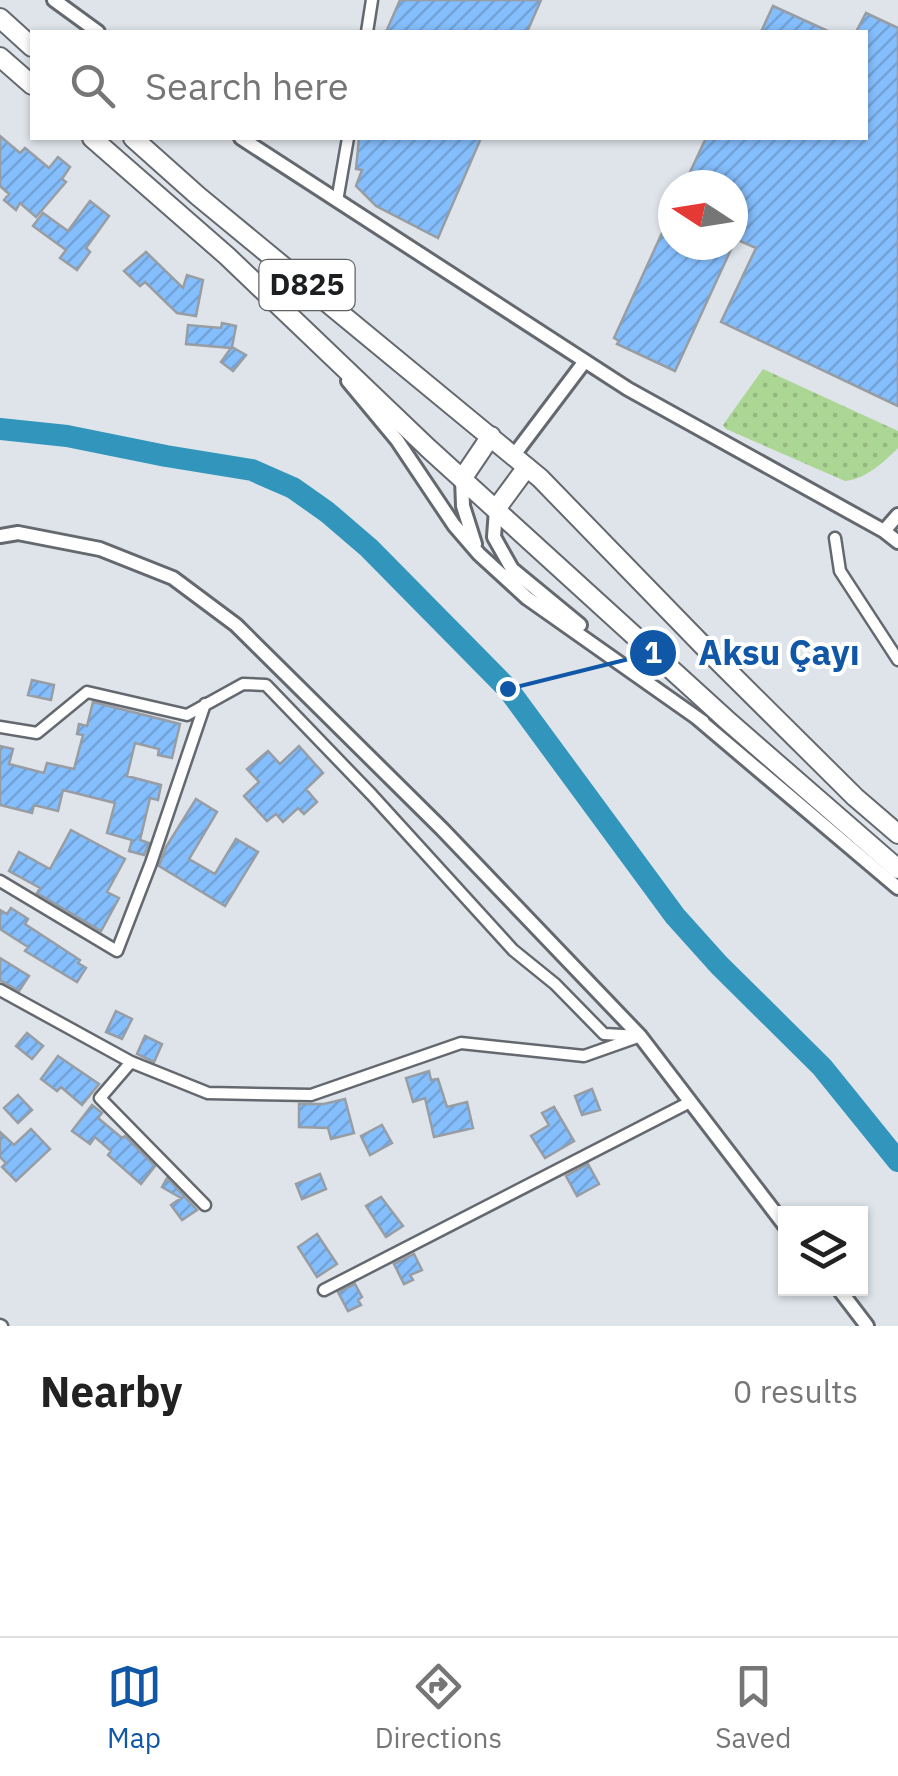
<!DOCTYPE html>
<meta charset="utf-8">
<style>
body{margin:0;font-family:"IBM Plex Sans",sans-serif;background:#f2f2f2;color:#222}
.controls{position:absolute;right:30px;bottom:30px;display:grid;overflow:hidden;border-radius:0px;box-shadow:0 2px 8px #0004}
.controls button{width:90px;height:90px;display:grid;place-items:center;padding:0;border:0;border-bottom:2px solid #e0e0e0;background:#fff;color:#222;font:50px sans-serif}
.compass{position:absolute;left:658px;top:170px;width:90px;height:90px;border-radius:50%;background:#fff;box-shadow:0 2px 8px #0004;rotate:282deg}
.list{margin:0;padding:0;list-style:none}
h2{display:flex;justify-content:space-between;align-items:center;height:130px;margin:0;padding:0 40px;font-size:42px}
h2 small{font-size:32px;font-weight:400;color:#767676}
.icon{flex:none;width:55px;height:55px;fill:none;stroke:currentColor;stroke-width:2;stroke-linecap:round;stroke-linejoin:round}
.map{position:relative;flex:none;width:898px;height:1326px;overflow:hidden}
.search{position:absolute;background:#fff;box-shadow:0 2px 8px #0004;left:30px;right:30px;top:30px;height:110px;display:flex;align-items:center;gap:25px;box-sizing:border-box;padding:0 35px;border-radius:0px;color:#767676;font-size:38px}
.sheet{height:310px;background:#fff}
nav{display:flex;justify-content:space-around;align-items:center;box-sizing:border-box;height:140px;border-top:2px solid #e0e0e0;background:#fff;font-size:28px;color:#767676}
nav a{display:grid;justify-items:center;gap:5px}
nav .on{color:#1057a7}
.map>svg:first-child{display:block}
.park{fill:url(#park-dots)}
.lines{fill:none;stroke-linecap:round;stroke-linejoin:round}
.river{stroke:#3295bc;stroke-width:22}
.building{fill:url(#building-hatch);stroke:#979da3;stroke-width:2.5}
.minor-casing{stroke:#64696f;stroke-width:15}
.tertiary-casing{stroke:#64696f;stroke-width:18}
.trunk-casing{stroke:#64696f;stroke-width:22}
.minor{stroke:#fff;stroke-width:10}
.tertiary{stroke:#fff;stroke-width:12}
.trunk{stroke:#fff;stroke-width:18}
.labels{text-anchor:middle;stroke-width:8;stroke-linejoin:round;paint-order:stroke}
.shield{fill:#fff;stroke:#606263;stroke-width:2.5}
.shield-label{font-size:30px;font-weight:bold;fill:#1c1e20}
.leader{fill:none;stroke:#1057a7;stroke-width:4}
.callout-dot{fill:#1057a7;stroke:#fff;stroke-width:4}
.mark-label{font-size:30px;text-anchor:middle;font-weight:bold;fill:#fff}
.callout-label{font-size:35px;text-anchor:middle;font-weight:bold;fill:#1057a7;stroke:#fff;stroke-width:8;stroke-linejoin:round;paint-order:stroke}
</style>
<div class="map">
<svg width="898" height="1326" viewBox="0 0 898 1326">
<defs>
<pattern id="park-dots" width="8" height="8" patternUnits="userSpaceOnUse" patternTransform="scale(2.5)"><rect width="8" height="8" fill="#acd694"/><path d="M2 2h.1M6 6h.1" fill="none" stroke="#93b77f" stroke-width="1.8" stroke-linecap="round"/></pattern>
<pattern id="building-hatch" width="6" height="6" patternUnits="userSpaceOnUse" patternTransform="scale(2.5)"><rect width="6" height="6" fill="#85befc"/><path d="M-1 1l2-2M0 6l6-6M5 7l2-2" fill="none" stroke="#72a3d8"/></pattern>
</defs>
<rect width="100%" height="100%" fill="#dee4ea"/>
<!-- park -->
<path class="park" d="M763 369 898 431V448C884 462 866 479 845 481L726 429 723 425Z"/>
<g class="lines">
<!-- river -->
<path class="river" d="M0 429 67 436 166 456 252 470 293 488 327 512 369 548 508 689 675 916 719 965 822 1067 898 1161"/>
</g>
<!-- building -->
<path class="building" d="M400 0H541L527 32H386Z
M773 6 830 32H761Z
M866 13 898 28V406L721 322 756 248 733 238V185H684L706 138H866V32H856Z
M0 136 20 153 25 148 49 168 58 157 70 167 62 179 66 182 36 217 20 203 16 210 4 200 9 194 0 186Z
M359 138H481L438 238 376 206 356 186 362 170 356 169Z
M90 201 109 216 86 248 90 252 77 270 60 258 66 250 33 226 43 213 68 231Z
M673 209V245H733L675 371 617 344 619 341 614 338Z
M146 252 183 288 187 275 203 280 196 316 177 313 145 282 140 286 124 271Z
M222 323 236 326 232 347 246 355 233 371 221 362 231 348 186 344 188 325 221 328Z
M32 680 54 685 51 700 28 695Z
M93 702 180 724 172 758 158 755 159 749 135 743 127 776 161 785 158 800 150 798 140 840 149 843 144 855 129 851 132 840 107 833 115 803 63 790 58 811 34 805 32 813 0 805V746L13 749 9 764 44 773 47 763 74 769 83 735 77 734 79 724 87 726Z
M299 746 323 773 306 789 317 802 304 814 298 808 283 822 276 814 267 821 244 796 259 782 247 769 268 751 280 764Z
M196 799 217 812 189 859 215 874 236 839 258 852 225 906 159 866 166 847Z
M71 830 125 859 107 892 119 898 101 931 37 893 40 888 9 871 19 852 50 869Z
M11 908 28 919 25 924 80 960 78 963 86 968 77 982 25 951 28 947 0 929V910L7 914Z
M0 958 29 976 19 991 0 980Z
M116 1011 132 1019 122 1039 106 1032Z
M27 1033 43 1046 32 1059 16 1046Z
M145 1036 162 1044 154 1062 137 1054Z
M58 1056 99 1084 82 1105 61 1087 57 1091 41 1079Z
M429 1071 431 1080 438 1079 447 1107 467 1102 473 1128 434 1137 425 1098 413 1102 406 1078Z
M592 1089 600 1110 582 1115 575 1096Z
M18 1095 32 1110 18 1123 4 1108Z
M345 1099 354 1133 331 1139 328 1128 299 1127V1104H324Z
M92 1105 102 1113 98 1118 122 1138 125 1136 155 1166 141 1184 108 1155 111 1151 95 1137 90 1144 72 1131Z
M554 1107 574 1141 545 1158 531 1136 549 1125 542 1113Z
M382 1125 392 1143 370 1155 361 1136Z
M31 1129 50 1149 16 1181 2 1167 6 1163 0 1157V1132L14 1145Z
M588 1164 599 1184 577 1196 566 1176Z
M320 1174 326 1189 302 1199 296 1184Z
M167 1178 197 1210 182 1220 171 1205 181 1198 162 1187Z
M381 1197 403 1226 386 1237 366 1206Z
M317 1234 337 1264 317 1277 298 1247Z
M414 1254 422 1270 410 1275 413 1280 404 1284 394 1264Z
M355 1284 362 1297 358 1300 361 1305 348 1311 338 1292Z"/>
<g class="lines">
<!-- minor casing -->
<g class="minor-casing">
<path id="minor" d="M367 32 372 0
M337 201 348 138
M835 538 840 571 898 660
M0 727 37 733 87 692 187 715 243 684 266 685 372 795 513 950 555 984 604 1034 640 1036
M0 881 117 951 151 863 205 704
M0 990 131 1062 208 1093 311 1095 461 1043 584 1056 635 1038
M131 1062 100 1098 205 1205
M324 1290 690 1102
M0 1325 2 1326"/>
</g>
<!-- tertiary casing -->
<g class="tertiary-casing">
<path id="tertiary" d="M54 0 98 32
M241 138 628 389 884 531 898 542
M348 381 397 440 454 525 479 554 527 598 703 722
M514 455 585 361
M462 479 463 506 475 544
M496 509 494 537 512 569 580 625
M884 531 898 515
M0 536 18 533 100 549 173 578 236 625 442 829 640 1036 786 1227
M697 718 898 888
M838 1288 867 1326"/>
</g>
<!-- trunk casing -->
<g class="trunk-casing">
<path id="trunk" d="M0 18 32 47
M0 57 32 85
M92 138 227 256 428 448 728 721 898 869
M133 138 198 196 540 478 715 658 855 797 898 834
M462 479 491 436
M496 509 527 467"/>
</g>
<!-- minor -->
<use href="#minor" class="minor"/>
<!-- tertiary -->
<use href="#tertiary" class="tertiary"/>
<!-- trunk -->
<use href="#trunk" class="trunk"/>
</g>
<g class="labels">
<!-- shield labels -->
<rect class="shield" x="259.5" y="260" width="95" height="50" rx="8"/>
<g class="shield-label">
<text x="307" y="295">D825</text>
</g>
</g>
<!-- callouts -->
<path class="leader" d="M508 689L653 653"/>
<g class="callout-dot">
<circle cx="508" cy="689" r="10"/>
<circle cx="653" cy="653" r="25"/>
</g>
<g class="mark-label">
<text x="653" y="663">1</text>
</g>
<g class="callout-label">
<text x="779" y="665">Aksu Çayı</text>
</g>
</svg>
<div class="controls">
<button><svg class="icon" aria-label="layers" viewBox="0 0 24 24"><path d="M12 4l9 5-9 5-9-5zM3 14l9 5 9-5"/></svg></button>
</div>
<svg class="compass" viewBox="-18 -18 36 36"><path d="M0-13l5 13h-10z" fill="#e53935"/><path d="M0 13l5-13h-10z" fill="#767676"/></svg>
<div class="search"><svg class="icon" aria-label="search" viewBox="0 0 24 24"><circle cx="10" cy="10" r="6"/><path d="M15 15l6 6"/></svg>Search here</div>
</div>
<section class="sheet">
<h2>Nearby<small>0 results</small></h2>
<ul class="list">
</ul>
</section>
<nav>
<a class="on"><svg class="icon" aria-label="map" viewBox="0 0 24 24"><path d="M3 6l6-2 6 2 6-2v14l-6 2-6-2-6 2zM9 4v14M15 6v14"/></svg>Map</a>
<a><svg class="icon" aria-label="directions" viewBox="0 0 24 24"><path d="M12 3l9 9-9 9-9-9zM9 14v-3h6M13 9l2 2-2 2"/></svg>Directions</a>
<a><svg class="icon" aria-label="saved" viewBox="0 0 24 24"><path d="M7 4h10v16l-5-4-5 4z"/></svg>Saved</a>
</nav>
